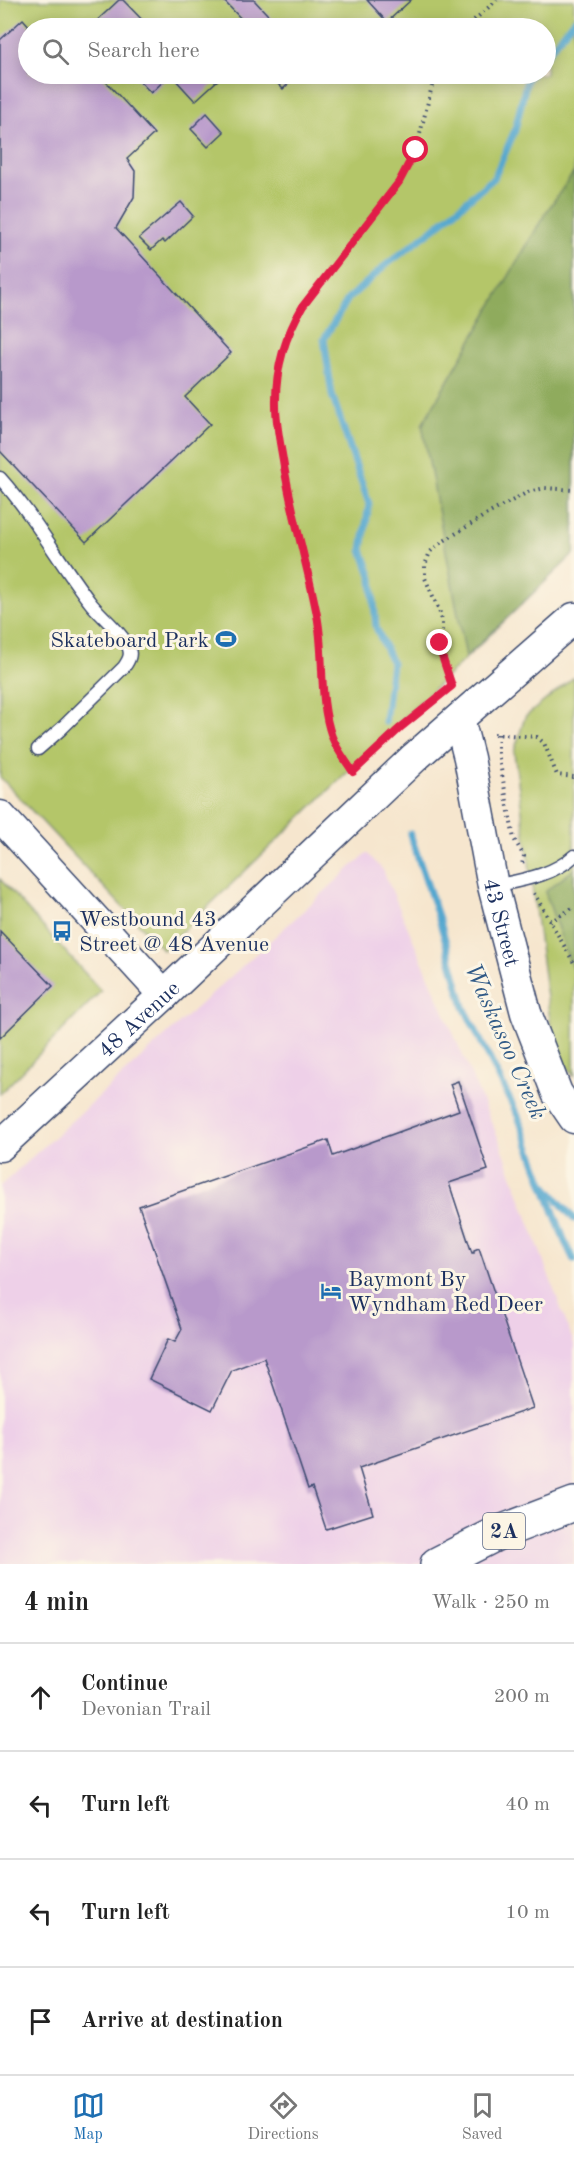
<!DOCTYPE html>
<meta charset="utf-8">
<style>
body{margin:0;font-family:"Old Standard TT",serif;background:#f6f6f6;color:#222}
.stop{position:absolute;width:18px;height:18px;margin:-14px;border:4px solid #e11d48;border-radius:50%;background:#fff}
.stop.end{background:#e11d48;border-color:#fff;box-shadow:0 2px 6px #0008}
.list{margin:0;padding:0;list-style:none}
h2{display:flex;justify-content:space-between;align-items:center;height:78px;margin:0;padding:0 24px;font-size:26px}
h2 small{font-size:20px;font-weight:400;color:#767676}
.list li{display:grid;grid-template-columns:39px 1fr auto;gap:18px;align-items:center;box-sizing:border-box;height:108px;padding:0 24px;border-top:2px solid #e0e0e0}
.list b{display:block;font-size:22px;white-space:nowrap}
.list p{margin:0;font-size:20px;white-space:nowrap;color:#767676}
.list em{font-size:20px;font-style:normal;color:#767676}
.icon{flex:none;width:33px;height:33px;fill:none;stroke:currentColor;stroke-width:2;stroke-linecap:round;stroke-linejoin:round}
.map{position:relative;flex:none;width:574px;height:1564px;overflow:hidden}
.search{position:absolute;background:#fff;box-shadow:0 3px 15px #0003;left:18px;right:18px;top:18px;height:66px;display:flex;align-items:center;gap:15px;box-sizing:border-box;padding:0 21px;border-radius:33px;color:#767676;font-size:22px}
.sheet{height:510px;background:#fff}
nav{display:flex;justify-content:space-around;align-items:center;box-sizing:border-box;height:84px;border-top:2px solid #e0e0e0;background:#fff;font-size:16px;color:#767676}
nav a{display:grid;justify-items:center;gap:3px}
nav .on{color:#1f6fb2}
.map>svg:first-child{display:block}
.built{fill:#eed0e8}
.green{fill:#b4c669;stroke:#687a64;stroke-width:1.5;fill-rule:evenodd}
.forest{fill:#8fab5d;stroke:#556d5e;stroke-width:1.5}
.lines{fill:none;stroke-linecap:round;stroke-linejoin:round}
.stream{stroke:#54a7cf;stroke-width:7}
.building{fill:#b899cb}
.service-casing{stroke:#3c4a6f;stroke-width:15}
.tertiary-casing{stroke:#3c4a6f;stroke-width:33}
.primary-casing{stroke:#3c4a6f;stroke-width:36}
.path{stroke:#3c4a6f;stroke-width:4;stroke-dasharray:1.5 4.5;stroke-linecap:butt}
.service{stroke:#fff;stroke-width:12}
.tertiary{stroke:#fff;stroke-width:30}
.primary{stroke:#fff;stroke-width:33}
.route{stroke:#e11d48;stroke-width:8}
.labels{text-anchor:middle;stroke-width:6;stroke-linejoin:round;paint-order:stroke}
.shield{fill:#fcf5e5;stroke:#5e6a86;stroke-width:1.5}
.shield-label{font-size:21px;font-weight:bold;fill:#1b2f5e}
.poi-label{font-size:22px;fill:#1b2f5e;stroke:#fcf5e5;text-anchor:start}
.street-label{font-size:22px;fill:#1b2f5e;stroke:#fcf5e5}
.water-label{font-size:24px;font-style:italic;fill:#2f5986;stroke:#fcf5e5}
</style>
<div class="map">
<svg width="574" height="1564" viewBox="0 0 574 1564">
<rect width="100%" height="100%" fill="#fcf5e5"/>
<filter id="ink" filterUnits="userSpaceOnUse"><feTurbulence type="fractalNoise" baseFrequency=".0167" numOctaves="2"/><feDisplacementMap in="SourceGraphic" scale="12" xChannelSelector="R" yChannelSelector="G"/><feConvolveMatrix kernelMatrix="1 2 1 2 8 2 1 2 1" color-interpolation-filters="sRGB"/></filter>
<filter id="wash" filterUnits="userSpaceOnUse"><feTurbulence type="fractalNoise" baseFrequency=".008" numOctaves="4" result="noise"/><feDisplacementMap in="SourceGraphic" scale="24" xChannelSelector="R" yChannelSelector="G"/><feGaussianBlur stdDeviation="1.35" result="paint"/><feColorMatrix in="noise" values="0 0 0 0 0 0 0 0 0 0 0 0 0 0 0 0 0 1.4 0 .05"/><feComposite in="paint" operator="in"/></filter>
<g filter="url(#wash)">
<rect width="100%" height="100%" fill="#f6e6ce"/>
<!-- built -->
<path class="built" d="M367 853 383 870 500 1142 574 1344V1564H0V1186Z"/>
<!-- green -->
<path class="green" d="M0 0H574V554L163 950 0 777ZM28 28H546V74H28Z
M574 677V1076L554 1050 514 752 525 717Z
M0 879 101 991 0 1094Z"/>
<!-- forest -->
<path class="forest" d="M574 172V554L466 657 422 425 545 214Z
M574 869V974L545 892Z"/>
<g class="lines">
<!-- stream -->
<path class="stream" d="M546 55 574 20
M385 722 392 663 376 627 372 578 362 550 369 504 332 395 324 339 348 299 386 265 435 228 494 178 515 130 527 79 531 74
M410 834 440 922 464 1007 518 1116 565 1242 574 1260
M545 1185 574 1219"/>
</g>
<g id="blocks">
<!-- building -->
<path class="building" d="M119 0H123L150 28H89Z
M223 0H254L280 28H250Z
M367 0H411L387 22Z
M23 19 31 28H28V74H99L154 134 127 159 135 171 134 197 116 228 231 353 185 397 210 424 86 542 0 451V40Z
M133 74H171L151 93Z
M179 74H214L219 79 195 101 174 78Z
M268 74H299L283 89Z
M207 113 224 132 208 147 191 129Z
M181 202 193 216 165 243 162 240 151 250 139 238Z
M0 931 53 986 0 1038Z
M458 1081 488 1170 449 1183 472 1253H474V1250L479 1248 533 1408 359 1468 373 1514 326 1529 312 1487 308 1489 264 1358 232 1370 212 1410 149 1379 168 1339 175 1342 182 1329 139 1206 328 1140 333 1156 459 1110 450 1084Z"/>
</g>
</g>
<g filter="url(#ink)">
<use href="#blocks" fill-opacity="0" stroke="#3c4a6f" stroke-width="1.5"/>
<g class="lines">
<!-- service casing -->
<g class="service-casing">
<path id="service" d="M0 478C34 516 58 560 89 601 99 615 120 630 128 646 132 654 129 660 124 667L61 729 38 749
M494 886C522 880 552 876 574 856"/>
</g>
<!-- tertiary casing -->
<g class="tertiary-casing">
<g id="tertiary">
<path id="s1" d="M459 719 469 758 493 886 526 1013 557 1093 574 1118"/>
<path d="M0 816 164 995"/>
<path id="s2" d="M0 1146 164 995 415 757 574 618"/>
</g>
</g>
<!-- primary casing -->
<g class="primary-casing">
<path id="primary" d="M437 1564 498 1533 574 1504"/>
</g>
<!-- path -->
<path class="path" d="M465 28 497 0
M435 74 416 150 399 182 303 306C284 336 275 370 276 406 276 424 280 442 283 460 292 512 307 563 317 615 325 655 318 698 332 737 337 750 346 761 353 772L400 728 452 686 442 656V620L439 610 425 578V565L430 552 439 544 484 516 528 492 545 488 574 490
M494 734 537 737 544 743 557 775 574 777
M498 734V753L514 839 524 856 522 864
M534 893 574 963
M550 922 574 907"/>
<!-- service -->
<use href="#service" class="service"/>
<!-- tertiary -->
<use href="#tertiary" class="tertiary"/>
<!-- primary -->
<use href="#primary" class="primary"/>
</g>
</g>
<g class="lines" filter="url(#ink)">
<!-- route -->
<path class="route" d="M416 150 399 182 303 306C285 336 275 370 276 406 276 424 280 442 283 460 291 512 307 563 317 615 325 655 318 698 332 737 337 750 346 761 353 772L400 728 452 686 442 656 440 643"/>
</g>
<!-- icons -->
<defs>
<g id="stadium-bare" transform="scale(1.62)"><path d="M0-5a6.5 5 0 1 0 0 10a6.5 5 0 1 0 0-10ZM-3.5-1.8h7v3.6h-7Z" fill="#1f6fb2" stroke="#fcf5e5" stroke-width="2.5" paint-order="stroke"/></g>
<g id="bus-bare" transform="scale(1.62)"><path d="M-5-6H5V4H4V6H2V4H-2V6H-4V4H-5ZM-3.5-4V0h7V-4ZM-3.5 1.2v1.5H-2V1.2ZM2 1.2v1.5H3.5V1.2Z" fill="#1f6fb2" stroke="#fcf5e5" stroke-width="2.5" paint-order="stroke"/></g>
<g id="hotel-bare" transform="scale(1.62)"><path d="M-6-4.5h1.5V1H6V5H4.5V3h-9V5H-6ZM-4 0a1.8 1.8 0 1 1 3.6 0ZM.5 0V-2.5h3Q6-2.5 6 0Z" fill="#1f6fb2" stroke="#fcf5e5" stroke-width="2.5" paint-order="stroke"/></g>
</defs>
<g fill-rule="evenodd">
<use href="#stadium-bare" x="226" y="639"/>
<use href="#bus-bare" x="62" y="931"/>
<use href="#hotel-bare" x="331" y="1291"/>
</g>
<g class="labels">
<!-- shield labels -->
<rect class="shield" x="483" y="1513" width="42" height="36" rx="4.5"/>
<g class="shield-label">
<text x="504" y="1538">2A</text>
</g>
<!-- poi labels -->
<g class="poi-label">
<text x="209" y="647" text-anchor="end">Skateboard Park</text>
<text x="79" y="926">Westbound 43<tspan x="79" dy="25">Street @ 48 Avenue</tspan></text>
<text x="348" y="1286">Baymont By<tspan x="348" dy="25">Wyndham Red Deer</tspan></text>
</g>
<!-- street labels -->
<g class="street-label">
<text dy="8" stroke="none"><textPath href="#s1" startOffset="208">43 Street</textPath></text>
<text dy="8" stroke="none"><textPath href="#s2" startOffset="188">48 Avenue</textPath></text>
</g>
<!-- water labels -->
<g class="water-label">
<text transform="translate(506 1041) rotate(66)" y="8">Waskasoo Creek</text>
</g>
</g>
</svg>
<div class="stop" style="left:416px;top:150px"></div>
<div class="stop end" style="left:440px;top:643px"></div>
<div class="search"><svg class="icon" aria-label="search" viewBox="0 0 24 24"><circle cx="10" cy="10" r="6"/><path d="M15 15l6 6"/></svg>Search here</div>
</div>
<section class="sheet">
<h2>4 min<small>Walk · 250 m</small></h2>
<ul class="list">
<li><svg class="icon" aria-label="ahead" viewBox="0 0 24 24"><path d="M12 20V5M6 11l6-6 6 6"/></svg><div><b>Continue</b><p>Devonian Trail</p></div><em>200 m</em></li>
<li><svg class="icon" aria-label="left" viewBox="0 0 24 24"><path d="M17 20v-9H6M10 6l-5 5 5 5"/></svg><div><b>Turn left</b></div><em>40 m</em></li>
<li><svg class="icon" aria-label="left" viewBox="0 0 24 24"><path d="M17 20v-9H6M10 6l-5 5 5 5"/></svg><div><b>Turn left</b></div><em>10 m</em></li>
<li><svg class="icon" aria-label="arrive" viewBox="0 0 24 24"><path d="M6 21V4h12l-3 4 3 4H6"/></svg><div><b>Arrive at destination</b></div></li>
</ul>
</section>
<nav>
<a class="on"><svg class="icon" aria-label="map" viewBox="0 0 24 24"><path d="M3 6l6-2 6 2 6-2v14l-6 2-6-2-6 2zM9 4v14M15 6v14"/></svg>Map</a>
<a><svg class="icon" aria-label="directions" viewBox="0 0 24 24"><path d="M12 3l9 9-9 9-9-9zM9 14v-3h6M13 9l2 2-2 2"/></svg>Directions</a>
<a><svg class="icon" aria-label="saved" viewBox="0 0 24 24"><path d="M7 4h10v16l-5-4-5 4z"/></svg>Saved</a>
</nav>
